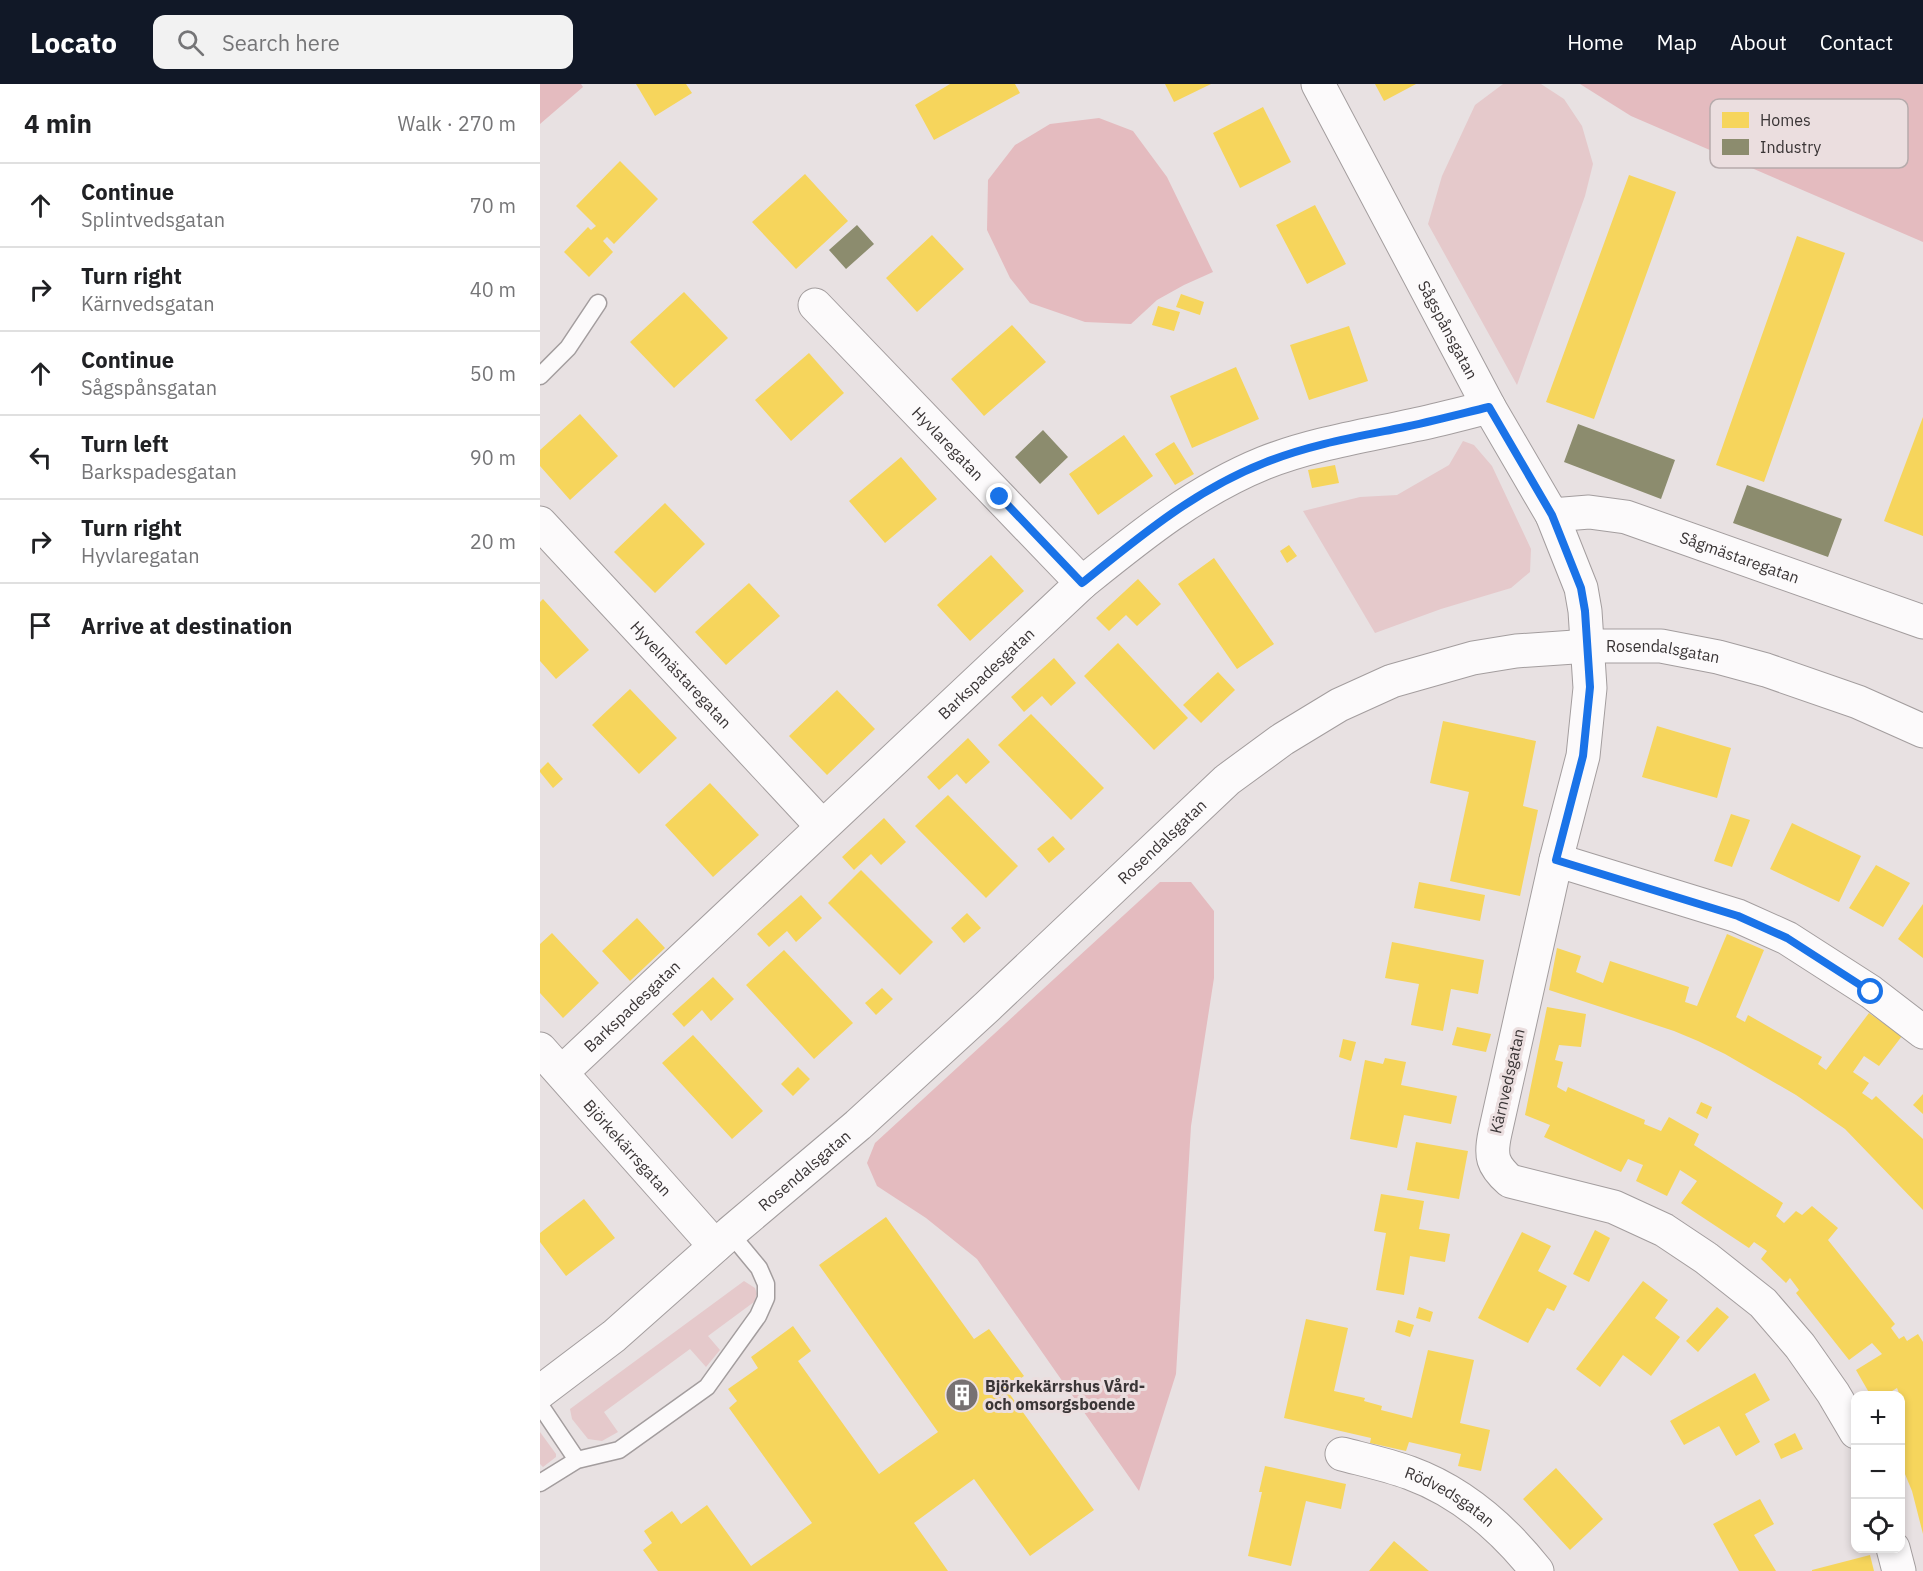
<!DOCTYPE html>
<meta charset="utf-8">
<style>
body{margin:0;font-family:"IBM Plex Sans",sans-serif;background:#f2f2f2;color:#202124}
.controls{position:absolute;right:18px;bottom:18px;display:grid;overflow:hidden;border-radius:12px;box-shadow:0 3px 9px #0003}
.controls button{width:54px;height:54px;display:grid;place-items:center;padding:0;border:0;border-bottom:2px solid #e0e0e0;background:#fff;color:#202124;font:30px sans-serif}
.stop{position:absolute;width:18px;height:18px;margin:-14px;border:4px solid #1a73e8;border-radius:50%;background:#fff}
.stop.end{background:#1a73e8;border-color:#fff;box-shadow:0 2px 6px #0008}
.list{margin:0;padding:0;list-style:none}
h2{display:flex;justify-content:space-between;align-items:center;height:78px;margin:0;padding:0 24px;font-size:26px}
h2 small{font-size:20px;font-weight:400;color:#757577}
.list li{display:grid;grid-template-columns:39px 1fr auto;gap:18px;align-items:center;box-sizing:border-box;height:84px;padding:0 24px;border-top:2px solid #e0e0e0}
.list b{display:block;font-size:22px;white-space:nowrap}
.list p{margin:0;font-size:20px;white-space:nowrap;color:#757577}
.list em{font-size:20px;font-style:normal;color:#757577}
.icon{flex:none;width:33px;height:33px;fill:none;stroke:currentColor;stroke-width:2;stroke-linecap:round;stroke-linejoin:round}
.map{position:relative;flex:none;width:1383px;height:1487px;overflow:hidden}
header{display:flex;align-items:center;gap:36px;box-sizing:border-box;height:84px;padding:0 30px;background:#111827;color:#fff}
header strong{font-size:28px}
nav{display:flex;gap:33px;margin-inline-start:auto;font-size:21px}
.search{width:420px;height:54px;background:#f2f2f2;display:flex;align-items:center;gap:15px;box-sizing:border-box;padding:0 21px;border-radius:12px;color:#757577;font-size:22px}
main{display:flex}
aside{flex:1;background:#fff}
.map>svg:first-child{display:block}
.green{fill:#e5c9cb}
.forest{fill:#e4bbbf}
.homes{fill:#f6d55c}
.industry{fill:#8c8c6e}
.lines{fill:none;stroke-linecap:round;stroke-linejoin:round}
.lane-casing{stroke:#a39d9e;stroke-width:19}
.street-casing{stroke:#a39d9e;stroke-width:35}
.secondary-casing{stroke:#a39d9e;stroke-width:35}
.lane{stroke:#fcfafb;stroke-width:16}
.street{stroke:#fcfafb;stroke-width:33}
.secondary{stroke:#fcfafb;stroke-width:33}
.route{stroke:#1a73e8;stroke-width:8}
.labels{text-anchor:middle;stroke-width:6;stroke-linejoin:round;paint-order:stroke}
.street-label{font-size:16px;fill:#3a3536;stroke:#ebdedf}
.poi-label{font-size:16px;font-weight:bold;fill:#3a3536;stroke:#ebdedf;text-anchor:start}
.key{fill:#ebdedf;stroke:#b6abac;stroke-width:1.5}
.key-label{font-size:16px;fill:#3a3536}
</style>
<header>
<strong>Locato</strong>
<div class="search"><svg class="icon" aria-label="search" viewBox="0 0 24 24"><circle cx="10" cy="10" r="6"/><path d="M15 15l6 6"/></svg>Search here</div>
<nav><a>Home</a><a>Map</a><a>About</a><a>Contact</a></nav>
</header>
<main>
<aside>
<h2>4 min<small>Walk · 270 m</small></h2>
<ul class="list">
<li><svg class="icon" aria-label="ahead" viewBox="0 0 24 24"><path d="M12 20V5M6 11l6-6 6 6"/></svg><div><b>Continue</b><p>Splintvedsgatan</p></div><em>70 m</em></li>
<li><svg class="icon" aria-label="right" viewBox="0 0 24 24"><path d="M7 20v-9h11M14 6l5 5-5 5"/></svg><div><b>Turn right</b><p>Kärnvedsgatan</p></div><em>40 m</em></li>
<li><svg class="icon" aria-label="ahead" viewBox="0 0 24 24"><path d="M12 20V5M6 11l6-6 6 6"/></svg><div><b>Continue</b><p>Sågspånsgatan</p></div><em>50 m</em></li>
<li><svg class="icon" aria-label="left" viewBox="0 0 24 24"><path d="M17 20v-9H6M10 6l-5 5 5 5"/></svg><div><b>Turn left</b><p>Barkspadesgatan</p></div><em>90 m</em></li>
<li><svg class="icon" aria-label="right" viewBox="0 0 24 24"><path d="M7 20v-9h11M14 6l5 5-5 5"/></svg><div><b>Turn right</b><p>Hyvlaregatan</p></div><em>20 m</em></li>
<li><svg class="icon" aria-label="arrive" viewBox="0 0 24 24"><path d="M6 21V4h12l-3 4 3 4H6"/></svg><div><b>Arrive at destination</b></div></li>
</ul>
</aside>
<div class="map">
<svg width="1383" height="1487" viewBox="0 0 1383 1487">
<rect width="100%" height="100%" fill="#e8e1e2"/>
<!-- green -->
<path class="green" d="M963 0H1001L1024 15 1042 42 1053 80 1045 112 977 301 888 140 902 92 935 21Z
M923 357 934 361 952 382 991 465 990 488 971 504 901 525 835 549 763 427 820 413 857 411 909 381Z
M204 1197 215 1204 217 1210 214 1218 168 1252 180 1266 166 1283 150 1265 64 1328 78 1348 62 1357 48 1355 32 1335 30 1325Z
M0 1348 16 1370V1373L3 1383 0 1380Z"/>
<!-- forest -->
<path class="forest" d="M0 0H41L43 3 0 40Z
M1040 0H1383V158L1091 32Z
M559 34 593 47 627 93 673 188 644 201 617 216 591 240 545 238 490 219 470 194 447 146 448 96 475 61 510 40Z
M620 798H651L674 827V894L651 1042 636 1290 599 1407 437 1175 386 1134 337 1102 327 1079 335 1059Z"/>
<!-- homes -->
<path class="homes" d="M96 0H146L152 9 115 32Z
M410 0H475L480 9 394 56 375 21Z
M625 0H671L634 18Z
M835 0H876L844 17Z
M723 23 751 78 700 104 673 49Z
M80 77 118 115 74 160 67 153 63 157 73 168 49 193 24 168 48 143 51 146 56 142 36 122Z
M265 90 308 137 256 185 212 138Z
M1089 91 1136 108 1054 335 1006 318Z
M775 121 806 180 767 200 736 141Z
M392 151 424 185 377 228 346 194Z
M1257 152 1305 169 1224 398 1176 381Z
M144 208 188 254 134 304 90 258Z
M641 210 664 218 660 231 636 223Z
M618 222 640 228 634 247 612 241Z
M472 241 506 278 444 332 411 295Z
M809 242 828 297 769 316 750 261Z
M269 269 304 309 251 357 215 316Z
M696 283 719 335 652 364 630 312Z
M40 330 78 372 30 416 0 382V366Z
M1383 333V452L1344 437Z
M584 351 613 392 558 431 529 390Z
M634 358 654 390 635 401 615 370Z
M361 373 397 415 345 459 309 417Z
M795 381 799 399 772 404 768 386Z
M125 419 165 460 115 509 74 468Z
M749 461 757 472 747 479 740 467Z
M451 471 484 507 430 557 397 521Z
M674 474 734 560 697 585 638 500Z
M598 495 621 520 597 542 586 531 569 547 556 534Z
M209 499 240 532 186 581 155 548Z
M3 515 49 566 16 595 0 577V518Z
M578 559 648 634 614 666 544 592Z
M514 574 536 599 511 622 502 612 484 628 471 613Z
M678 588 695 606 661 639 643 621Z
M90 605 137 654 99 690 52 641Z
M297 606 335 645 287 691 249 652Z
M491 630 564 704 531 736 458 661Z
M903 637 996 657 983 722 998 726 980 812 910 797 929 708 890 699Z
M1117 642 1191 664 1177 714 1102 693Z
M428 654 450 678 426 700 417 690 399 706 387 693Z
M8 678 23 695 13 704 0 688V686Z
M170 699 219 751 173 793 125 741Z
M408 711 478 782 446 814 375 742Z
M1191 730 1210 736 1192 783 1174 777Z
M344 734 366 758 341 781 331 770 314 786 302 773Z
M1252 739 1321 772 1299 818 1230 785Z
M513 752 525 765 509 779 497 765Z
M1336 781 1370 799 1343 843 1309 824Z
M321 786 393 858 360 891 288 819Z
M879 798 945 811 940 837 874 824Z
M261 811 282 834 256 858 247 847 229 863 217 850Z
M1383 820V874L1358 855Z
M427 829 441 844 424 859 411 844Z
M97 834 125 864 90 897 62 867Z
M12 849 59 899 23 934 0 909V860Z
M1187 850 1224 866 1196 933 1205 938 1208 931 1282 973 1278 980 1286 986 1329 929 1362 952 1339 982 1324 972 1313 988 1329 999 1322 1009 1332 1016 1336 1012 1383 1055V1126L1305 1045 1256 1011 1185 970 1158 957 1134 947 1009 906 1017 864 1041 872 1036 888 1063 899 1070 877 1149 903 1145 918 1157 922Z
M852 858 944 876 938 910 911 905 903 947 871 941 879 900 845 894Z
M244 866 313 939 274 975 206 901Z
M173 893 194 915 171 937 162 926 144 943 132 930Z
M342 904 353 915 336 931 325 919Z
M1007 923 1046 930 1041 963 1019 961 1015 976 1023 978 1017 1003 1026 1008 1028 1003 1105 1036 1104 1040 1121 1047 1129 1033 1159 1050 1154 1061 1243 1119 1236 1132 1244 1139 1256 1127 1262 1131 1272 1122 1298 1144 1288 1156 1355 1240 1351 1244 1359 1255 1364 1252 1367 1257 1378 1250 1383 1258V1450L1372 1407 1360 1378V1322L1363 1321 1360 1312 1357 1304 1344 1312H1331L1316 1286 1342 1270 1332 1259 1309 1276 1256 1209 1259 1206 1250 1194 1246 1199 1221 1175 1227 1167 1214 1158 1209 1164 1141 1119 1157 1097 1140 1086 1127 1112 1096 1097 1103 1081 1088 1075 1081 1088 1004 1053 1010 1041 985 1031Z
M917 943 951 950 946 968 912 961Z
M153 951 223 1027 192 1055 122 979Z
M803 955 816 958 811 977 799 973Z
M845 974 866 978 861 1001 917 1012 911 1040 864 1031 857 1064 810 1055 825 976 843 980Z
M258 983 270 995 253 1012 241 1000Z
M1383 1010V1030L1373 1021Z
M1161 1018 1172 1023 1167 1035 1156 1029Z
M876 1058 928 1067 919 1115 867 1106Z
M841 1110 884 1117 879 1145 910 1150 905 1178 870 1172 864 1211 836 1206 846 1149 834 1147Z
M44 1115 75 1154 26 1192 0 1158V1149Z
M346 1133 434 1255 449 1245 484 1292 466 1305 554 1426 490 1472 434 1395 374 1439 408 1487H118L103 1466 112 1459 104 1447 132 1427 141 1440 167 1421 211 1482 272 1439 189 1324 197 1317 188 1305 218 1284 211 1273 253 1242 271 1267 258 1277 339 1390 398 1348 279 1181Z
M1055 1146 1070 1154 1049 1198 1033 1190Z
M982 1148 1011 1162 998 1187 1027 1202 1014 1227 1007 1224 988 1259 938 1234Z
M1103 1197 1128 1216 1115 1234 1140 1253 1111 1292 1083 1271 1060 1303 1036 1285Z
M879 1223 893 1228 890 1238 876 1234Z
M1177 1223 1189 1233 1158 1268 1146 1257Z
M766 1235 808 1244 794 1307 825 1314 824 1317 842 1322 841 1326 872 1334 888 1266 934 1276 920 1339 950 1346 941 1387 918 1382 921 1370 869 1358 866 1367 830 1359 831 1354 744 1334Z
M858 1236 874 1241 870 1253 855 1248Z
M1215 1289 1230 1316 1205 1330 1220 1358 1196 1372 1179 1342 1144 1361 1130 1337Z
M1255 1349 1263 1365 1241 1375 1234 1360Z
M725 1382 806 1400 801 1425 766 1417 751 1482 708 1472 722 1408H719Z
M1016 1384 1063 1435 1030 1466 983 1415Z
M1220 1415 1234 1440 1214 1451 1236 1487H1199L1173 1440Z
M854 1457 889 1487H829Z
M1330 1471 1334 1487H1272V1486Z"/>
<!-- industry -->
<path class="industry" d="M317 141 334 160 306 185 289 166Z
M1038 340 1135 376 1121 415 1024 378Z
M503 346 528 373 500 400 475 373Z
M1207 401 1302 435 1288 473 1193 439Z"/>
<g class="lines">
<!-- lane casing -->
<g class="lane-casing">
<path id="lane" d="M0 292 28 264 58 219
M0 1321 37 1376
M0 1399 37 1376 79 1366 167 1303 218 1232 226 1214V1200L219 1184 190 1149"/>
</g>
<!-- street casing -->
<g class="street-casing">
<g id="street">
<path id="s1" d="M778 0 949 323 1012 431 1041 504 1045 527 1050 604 1043 672 1016 776 955 1049C950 1072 952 1081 970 1097L1074 1123 1124 1146 1166 1174 1223 1219 1260 1262 1293 1309 1316 1348"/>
<path id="s2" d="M275 221 542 499"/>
<path id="s3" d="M1012 431 1049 428 1086 433 1383 538"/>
<path id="s4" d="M0 439 282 742"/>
<path d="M1016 776 1198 832 1247 854 1331 908 1383 948"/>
<path id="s5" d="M0 965 175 1162"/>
<path id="s6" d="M22 988 542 499C599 453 655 407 724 379 772 360 824 352 874 341 899 336 924 329 949 323"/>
<path id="s7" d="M802 1370C825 1376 848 1381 870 1389 922 1408 963 1444 997 1487"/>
<path d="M1353 1464 1359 1487"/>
</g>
</g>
<!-- secondary casing -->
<g class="secondary-casing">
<g id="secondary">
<path id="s8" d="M0 1308 74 1252 190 1149 318 1041 448 922 687 696 743 655 799 621 852 597 933 574 976 567 1049 562H1121L1178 573 1226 586 1318 618 1383 647"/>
</g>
</g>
<!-- lane -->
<use href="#lane" class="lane"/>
<!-- street -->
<use href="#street" class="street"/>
<!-- secondary -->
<use href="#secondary" class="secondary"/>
</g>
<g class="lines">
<!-- route -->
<path class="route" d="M460 413 542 499C599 453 655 406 724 379 768 361 815 353 860 344 890 338 920 330 949 323L1012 431 1041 504 1045 527 1050 603 1043 672 1016 776 1198 832 1247 854 1331 908"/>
</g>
<!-- icons -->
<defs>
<g id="building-disc" transform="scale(1.725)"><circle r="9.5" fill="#777172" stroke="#ebdedf"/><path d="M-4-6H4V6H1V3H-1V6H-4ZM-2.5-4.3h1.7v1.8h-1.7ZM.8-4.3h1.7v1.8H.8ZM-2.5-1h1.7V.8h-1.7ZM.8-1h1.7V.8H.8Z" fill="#fff"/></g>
</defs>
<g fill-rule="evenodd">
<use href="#building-disc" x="422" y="1311"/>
</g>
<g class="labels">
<!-- street labels -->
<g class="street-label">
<text dy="6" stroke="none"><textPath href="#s1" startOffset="278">Sågspånsgatan</textPath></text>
<text dy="6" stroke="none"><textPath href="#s2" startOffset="192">Hyvlaregatan</textPath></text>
<text dy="6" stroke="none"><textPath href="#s3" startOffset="195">Sågmästaregatan</textPath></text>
<text dy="6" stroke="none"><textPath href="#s8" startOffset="1389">Rosendalsgatan</textPath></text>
<text dy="6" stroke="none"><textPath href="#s6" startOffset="582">Barkspadesgatan</textPath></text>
<text dy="6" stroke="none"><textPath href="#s4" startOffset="207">Hyvelmästaregatan</textPath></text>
<text dy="6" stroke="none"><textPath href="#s8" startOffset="831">Rosendalsgatan</textPath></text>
<text dy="6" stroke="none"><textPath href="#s6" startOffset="96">Barkspadesgatan</textPath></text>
<text transform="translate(967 997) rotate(-77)" y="6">Kärnvedsgatan</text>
<text dy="6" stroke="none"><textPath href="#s5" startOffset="132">Björkekärrsgatan</textPath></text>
<text dy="6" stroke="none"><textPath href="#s8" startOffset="345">Rosendalsgatan</textPath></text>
<text dy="6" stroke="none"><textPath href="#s7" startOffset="117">Rödvedsgatan</textPath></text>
</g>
<!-- poi labels -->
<g class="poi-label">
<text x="445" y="1308">Björkekärrshus Vård-<tspan x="445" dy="18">och omsorgsboende</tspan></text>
</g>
</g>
<!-- legend -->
<rect x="1170" y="15" width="198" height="69" rx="9" class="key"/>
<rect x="1182" y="28" width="27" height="16" fill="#f6d55c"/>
<rect x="1182" y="55" width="27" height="16" fill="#8c8c6e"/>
<g class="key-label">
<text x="1220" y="42">Homes</text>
<text x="1220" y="69">Industry</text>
</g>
</svg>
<div class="controls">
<button>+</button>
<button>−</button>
<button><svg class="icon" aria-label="locate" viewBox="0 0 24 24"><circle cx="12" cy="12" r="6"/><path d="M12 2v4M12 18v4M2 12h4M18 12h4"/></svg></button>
</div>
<div class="stop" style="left:1331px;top:908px"></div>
<div class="stop end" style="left:460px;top:413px"></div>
</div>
</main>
